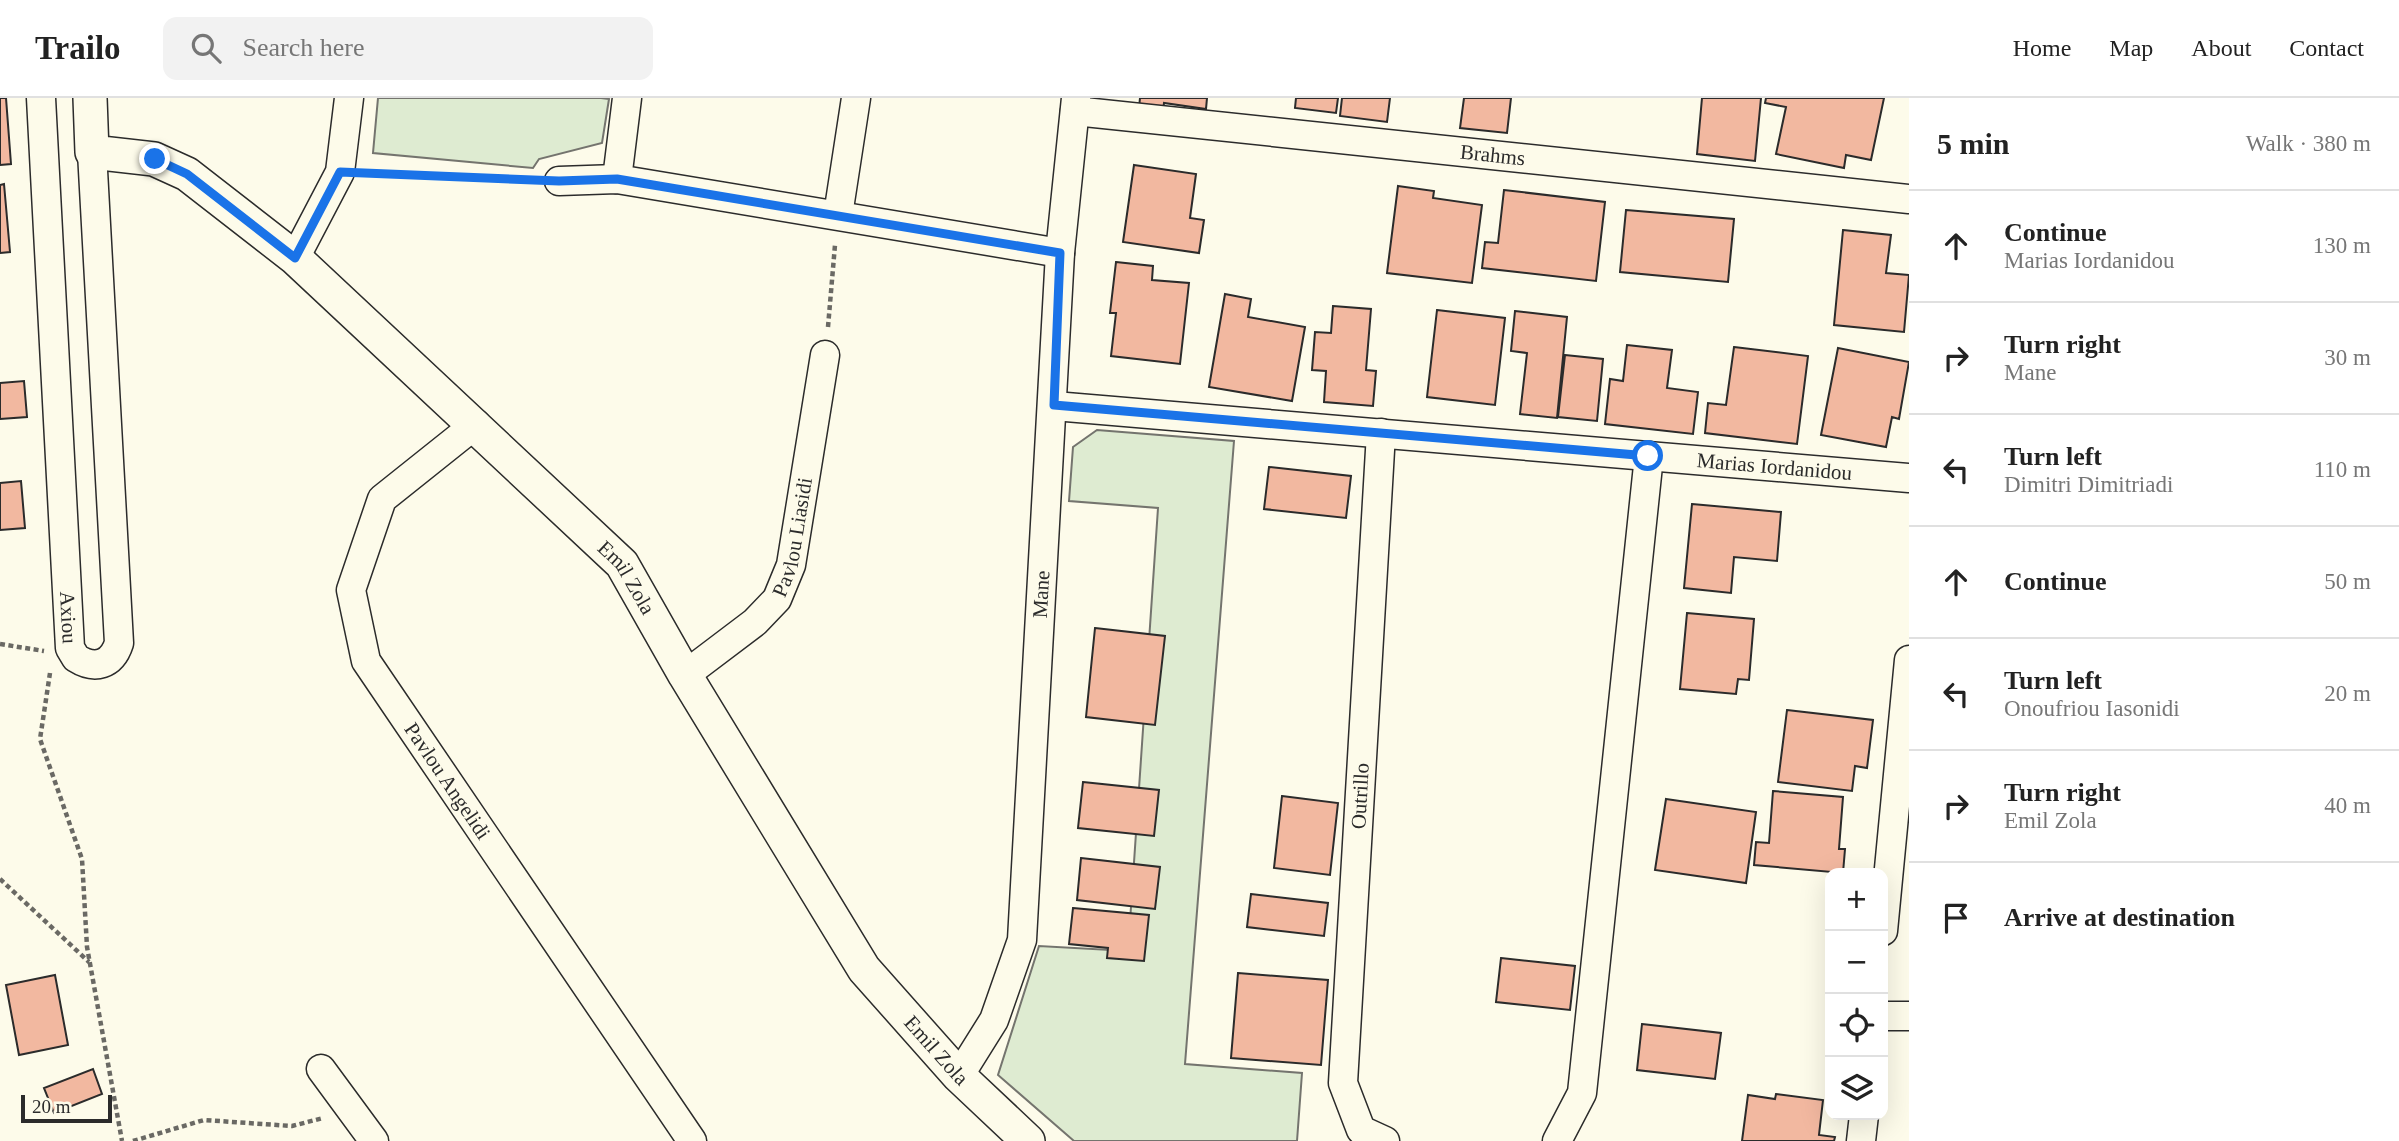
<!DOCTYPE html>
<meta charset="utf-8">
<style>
body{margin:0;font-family:"Times New Roman",serif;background:#f2f2f2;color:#222}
.controls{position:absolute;right:21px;bottom:21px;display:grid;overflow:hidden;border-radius:14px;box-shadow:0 7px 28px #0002}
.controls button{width:63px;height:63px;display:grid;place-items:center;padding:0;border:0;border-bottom:2px solid #e0e0e0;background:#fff;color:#222;font:35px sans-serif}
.scale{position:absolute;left:21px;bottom:18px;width:91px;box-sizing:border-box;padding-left:7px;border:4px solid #2b2b2b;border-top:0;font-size:19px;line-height:24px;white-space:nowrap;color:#2b2b2b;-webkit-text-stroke:5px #fdfbea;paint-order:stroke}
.stop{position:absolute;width:21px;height:21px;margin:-16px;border:5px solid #1a73e8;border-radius:50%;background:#fff}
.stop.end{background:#1a73e8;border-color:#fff;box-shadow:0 2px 7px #0008}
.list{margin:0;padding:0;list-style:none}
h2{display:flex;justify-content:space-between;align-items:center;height:91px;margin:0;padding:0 28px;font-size:30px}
h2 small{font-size:23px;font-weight:400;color:#767676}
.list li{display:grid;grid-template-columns:46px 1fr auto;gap:21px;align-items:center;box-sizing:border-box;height:112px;padding:0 28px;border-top:2px solid #e0e0e0}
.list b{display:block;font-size:26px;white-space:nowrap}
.list p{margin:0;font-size:23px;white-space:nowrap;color:#767676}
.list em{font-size:23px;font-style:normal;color:#767676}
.icon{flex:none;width:38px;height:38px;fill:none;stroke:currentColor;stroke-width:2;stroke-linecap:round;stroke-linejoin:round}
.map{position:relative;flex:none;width:1909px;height:1043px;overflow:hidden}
header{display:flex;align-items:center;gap:42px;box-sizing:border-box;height:98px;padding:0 35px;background:#fff;border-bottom:2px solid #e0e0e0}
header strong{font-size:33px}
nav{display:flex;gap:38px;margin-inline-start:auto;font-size:24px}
.search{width:490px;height:63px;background:#f2f2f2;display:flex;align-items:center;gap:18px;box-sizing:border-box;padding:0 24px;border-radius:14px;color:#767676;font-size:26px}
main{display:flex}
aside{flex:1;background:#fff}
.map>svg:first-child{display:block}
.green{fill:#deebd1;stroke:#74746e;stroke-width:2}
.building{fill:#f2b8a0;stroke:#2b2b2b;stroke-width:2}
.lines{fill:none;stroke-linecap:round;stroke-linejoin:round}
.minor-casing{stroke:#2b2b2b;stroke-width:31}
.tertiary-casing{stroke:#2b2b2b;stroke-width:36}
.path{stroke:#6a6964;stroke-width:4.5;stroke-dasharray:5 3.5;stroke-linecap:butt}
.minor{stroke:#fdfbea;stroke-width:28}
.tertiary{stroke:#fdfbea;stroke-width:33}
.route{stroke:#1a73e8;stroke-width:9}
.labels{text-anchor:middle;stroke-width:5;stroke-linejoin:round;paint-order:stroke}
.street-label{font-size:21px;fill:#2b2b2b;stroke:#fdfbea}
</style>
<header>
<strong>Trailo</strong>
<div class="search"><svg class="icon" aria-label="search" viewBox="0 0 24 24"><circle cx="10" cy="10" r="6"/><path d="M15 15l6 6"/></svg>Search here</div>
<nav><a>Home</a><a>Map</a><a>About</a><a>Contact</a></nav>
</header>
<main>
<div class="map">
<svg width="1909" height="1043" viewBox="0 0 1909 1043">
<rect width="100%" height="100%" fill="#fdfbea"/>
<!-- green -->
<path class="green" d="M378 0H601L609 1 602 45 539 61 533 70 373 55Z
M1097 332 1234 343 1185 966 1302 975 1297 1043H1074L998 977 1039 848 1128 853 1158 410 1069 403 1073 349Z"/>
<!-- building -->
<path class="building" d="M0 0H6L11 66 0 67Z
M1140 0H1207L1206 11 1164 5 1163 13 1139 10Z
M1296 0H1338L1336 15 1295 10Z
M1342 0H1390L1387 24 1340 18Z
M1464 0H1511L1507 35 1460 30Z
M1702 0H1761L1755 63 1697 56Z
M1766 0H1884L1871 62 1846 57 1844 70 1776 56 1786 9 1765 5Z
M1134 67 1196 76 1190 120 1204 122 1199 155 1123 144Z
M4 86 10 154 0 155V87Z
M1398 88 1434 93 1433 100 1482 107 1472 185 1387 175Z
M1504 92 1605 104 1596 183 1482 170 1485 144 1498 145Z
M1626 112 1734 121 1728 184 1620 174Z
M1843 132 1891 137 1886 175 1909 177 1904 234 1834 227Z
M1116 164 1153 168 1152 182 1189 185 1180 266 1111 258 1116 215H1110Z
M1225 196 1251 201 1248 219 1305 229 1292 303 1209 289Z
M1333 208 1371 211 1366 272 1376 273 1373 308 1324 304 1326 273 1312 272 1315 234 1331 235Z
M1437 212 1505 220 1495 307 1427 299Z
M1515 213 1567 219 1557 320 1520 316 1527 255 1511 253Z
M1627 247 1672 252 1667 290 1698 294 1693 336 1605 326 1610 281 1623 283Z
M1734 249 1808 258 1797 346 1705 335 1708 305 1726 307Z
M1838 250 1909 264 1899 321 1892 319 1886 349 1821 337Z
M1565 257 1603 261 1597 323 1558 319Z
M24 283 27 319 0 321V285Z
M1269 369 1351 378 1346 420 1264 411Z
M21 383 25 430 0 432V385Z
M1692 406 1781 414 1777 463 1734 459 1731 495 1684 490Z
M1687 515 1754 521 1749 582 1738 581 1736 596 1680 591Z
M1095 530 1165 538 1155 627 1086 619Z
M1787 612 1873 622 1867 670 1855 668 1852 693 1778 684Z
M1083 684 1159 692 1154 738 1078 730Z
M1773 693 1843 699 1839 751H1845L1843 775 1754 767 1756 744 1769 745Z
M1282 698 1338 705 1330 777 1274 770Z
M1666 701 1756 714 1746 785 1655 772Z
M1081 760 1160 769 1155 811 1077 802Z
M1251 796 1328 805 1324 838 1247 829Z
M1073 810 1149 817 1144 863 1107 860 1108 850 1069 846Z
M1501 860 1575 868 1570 912 1496 904Z
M1238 875 1328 882 1321 967 1231 960Z
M55 877 68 947 19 957 6 887Z
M1642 926 1721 935 1715 981 1637 972Z
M93 971 102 996 54 1015 44 990Z
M1776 996 1823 1002 1819 1037 1835 1039 1834 1043H1742L1748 997 1775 1001Z"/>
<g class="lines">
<!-- minor casing -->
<g class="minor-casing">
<g id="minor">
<path id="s1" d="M41 0 70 550 76 560C95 572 112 567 119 545L92 54"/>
<path id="s2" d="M1075 13 1909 101"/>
<path d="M617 81 627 0"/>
<path d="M559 83 617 81 1060 155"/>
<path d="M838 117 856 0"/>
<path d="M295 160 340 74 349 0"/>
<path id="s3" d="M1054 308 1909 380"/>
<path id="s4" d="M476 326 382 401 351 492 366 563 692 1043"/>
<path d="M1381 335 1343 985 1361 1032 1385 1043"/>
<path id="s5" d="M685 577 755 524 777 501 791 467 825 257"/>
<path d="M1883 833 1909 562"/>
<path d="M1883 918H1909"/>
<path d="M321 971 374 1043"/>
<path id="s6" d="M959 978 994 922 1022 842 1060 155 1076 0"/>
<path d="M1557 1043 1582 995 1649 358"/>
<path d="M1861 1043 1864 1017"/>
</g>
</g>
<!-- tertiary casing -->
<g class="tertiary-casing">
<g id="tertiary">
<path id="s7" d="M90 0 92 54 154 61 187 76 295 160 622 466 685 577 864 871 959 978 1028 1043"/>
</g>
</g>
<!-- path -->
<path class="path" d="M369 75 531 81
M828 229 835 147
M0 546 44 553
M50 575 40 641 82 761 87 849 122 1043
M0 781 89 864
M133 1043 204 1022 292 1028 323 1020"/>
<!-- minor -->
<use href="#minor" class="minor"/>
<!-- tertiary -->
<use href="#tertiary" class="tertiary"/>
</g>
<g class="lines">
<!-- route -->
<path class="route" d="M155 61 187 76 295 160 340 74 559 83 617 81 1060 155 1054 307 1648 358"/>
</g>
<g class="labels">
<!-- street labels -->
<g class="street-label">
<text dy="7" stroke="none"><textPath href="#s2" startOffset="420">Brahms</textPath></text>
<text dy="7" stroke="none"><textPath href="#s3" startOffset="723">Marias Iordanidou</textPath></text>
<text dy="7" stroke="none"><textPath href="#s5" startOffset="184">Pavlou Liasidi</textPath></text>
<text dy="7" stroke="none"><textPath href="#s7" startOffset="751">Emil Zola</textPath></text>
<text dy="7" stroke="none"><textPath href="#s6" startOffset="497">Mane</textPath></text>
<text dy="7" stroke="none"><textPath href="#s1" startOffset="520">Axiou</textPath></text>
<text dy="7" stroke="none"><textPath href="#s4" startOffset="434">Pavlou Angelidi</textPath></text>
<text transform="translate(1360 698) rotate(-87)" y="7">Outrillo</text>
<text dy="7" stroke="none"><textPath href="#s7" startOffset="1318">Emil Zola</textPath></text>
</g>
</g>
</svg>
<div class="controls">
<button>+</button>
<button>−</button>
<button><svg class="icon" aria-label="locate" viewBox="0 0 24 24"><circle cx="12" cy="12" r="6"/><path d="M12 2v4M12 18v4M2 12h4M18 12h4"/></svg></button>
<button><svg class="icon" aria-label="layers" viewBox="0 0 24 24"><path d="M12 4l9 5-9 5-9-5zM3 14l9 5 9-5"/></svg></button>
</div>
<div class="scale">20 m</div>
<div class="stop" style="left:1648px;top:358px"></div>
<div class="stop end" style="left:155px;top:61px"></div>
</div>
<aside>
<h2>5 min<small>Walk · 380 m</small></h2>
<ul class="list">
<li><svg class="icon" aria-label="ahead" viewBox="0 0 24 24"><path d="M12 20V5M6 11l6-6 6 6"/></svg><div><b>Continue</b><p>Marias Iordanidou</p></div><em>130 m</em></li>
<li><svg class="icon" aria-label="right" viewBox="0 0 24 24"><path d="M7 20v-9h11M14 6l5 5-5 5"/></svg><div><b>Turn right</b><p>Mane</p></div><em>30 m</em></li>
<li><svg class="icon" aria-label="left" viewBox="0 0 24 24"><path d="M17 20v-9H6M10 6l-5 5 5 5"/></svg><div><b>Turn left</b><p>Dimitri Dimitriadi</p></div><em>110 m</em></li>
<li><svg class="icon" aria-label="ahead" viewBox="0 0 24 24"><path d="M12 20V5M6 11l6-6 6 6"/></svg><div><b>Continue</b></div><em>50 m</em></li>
<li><svg class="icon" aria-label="left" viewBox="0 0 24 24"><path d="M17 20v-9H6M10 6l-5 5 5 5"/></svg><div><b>Turn left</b><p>Onoufriou Iasonidi</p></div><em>20 m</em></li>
<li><svg class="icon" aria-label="right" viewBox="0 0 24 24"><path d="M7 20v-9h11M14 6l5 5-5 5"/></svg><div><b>Turn right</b><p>Emil Zola</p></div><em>40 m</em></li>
<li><svg class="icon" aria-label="arrive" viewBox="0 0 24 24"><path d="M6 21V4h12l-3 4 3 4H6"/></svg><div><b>Arrive at destination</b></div></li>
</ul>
</aside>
</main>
